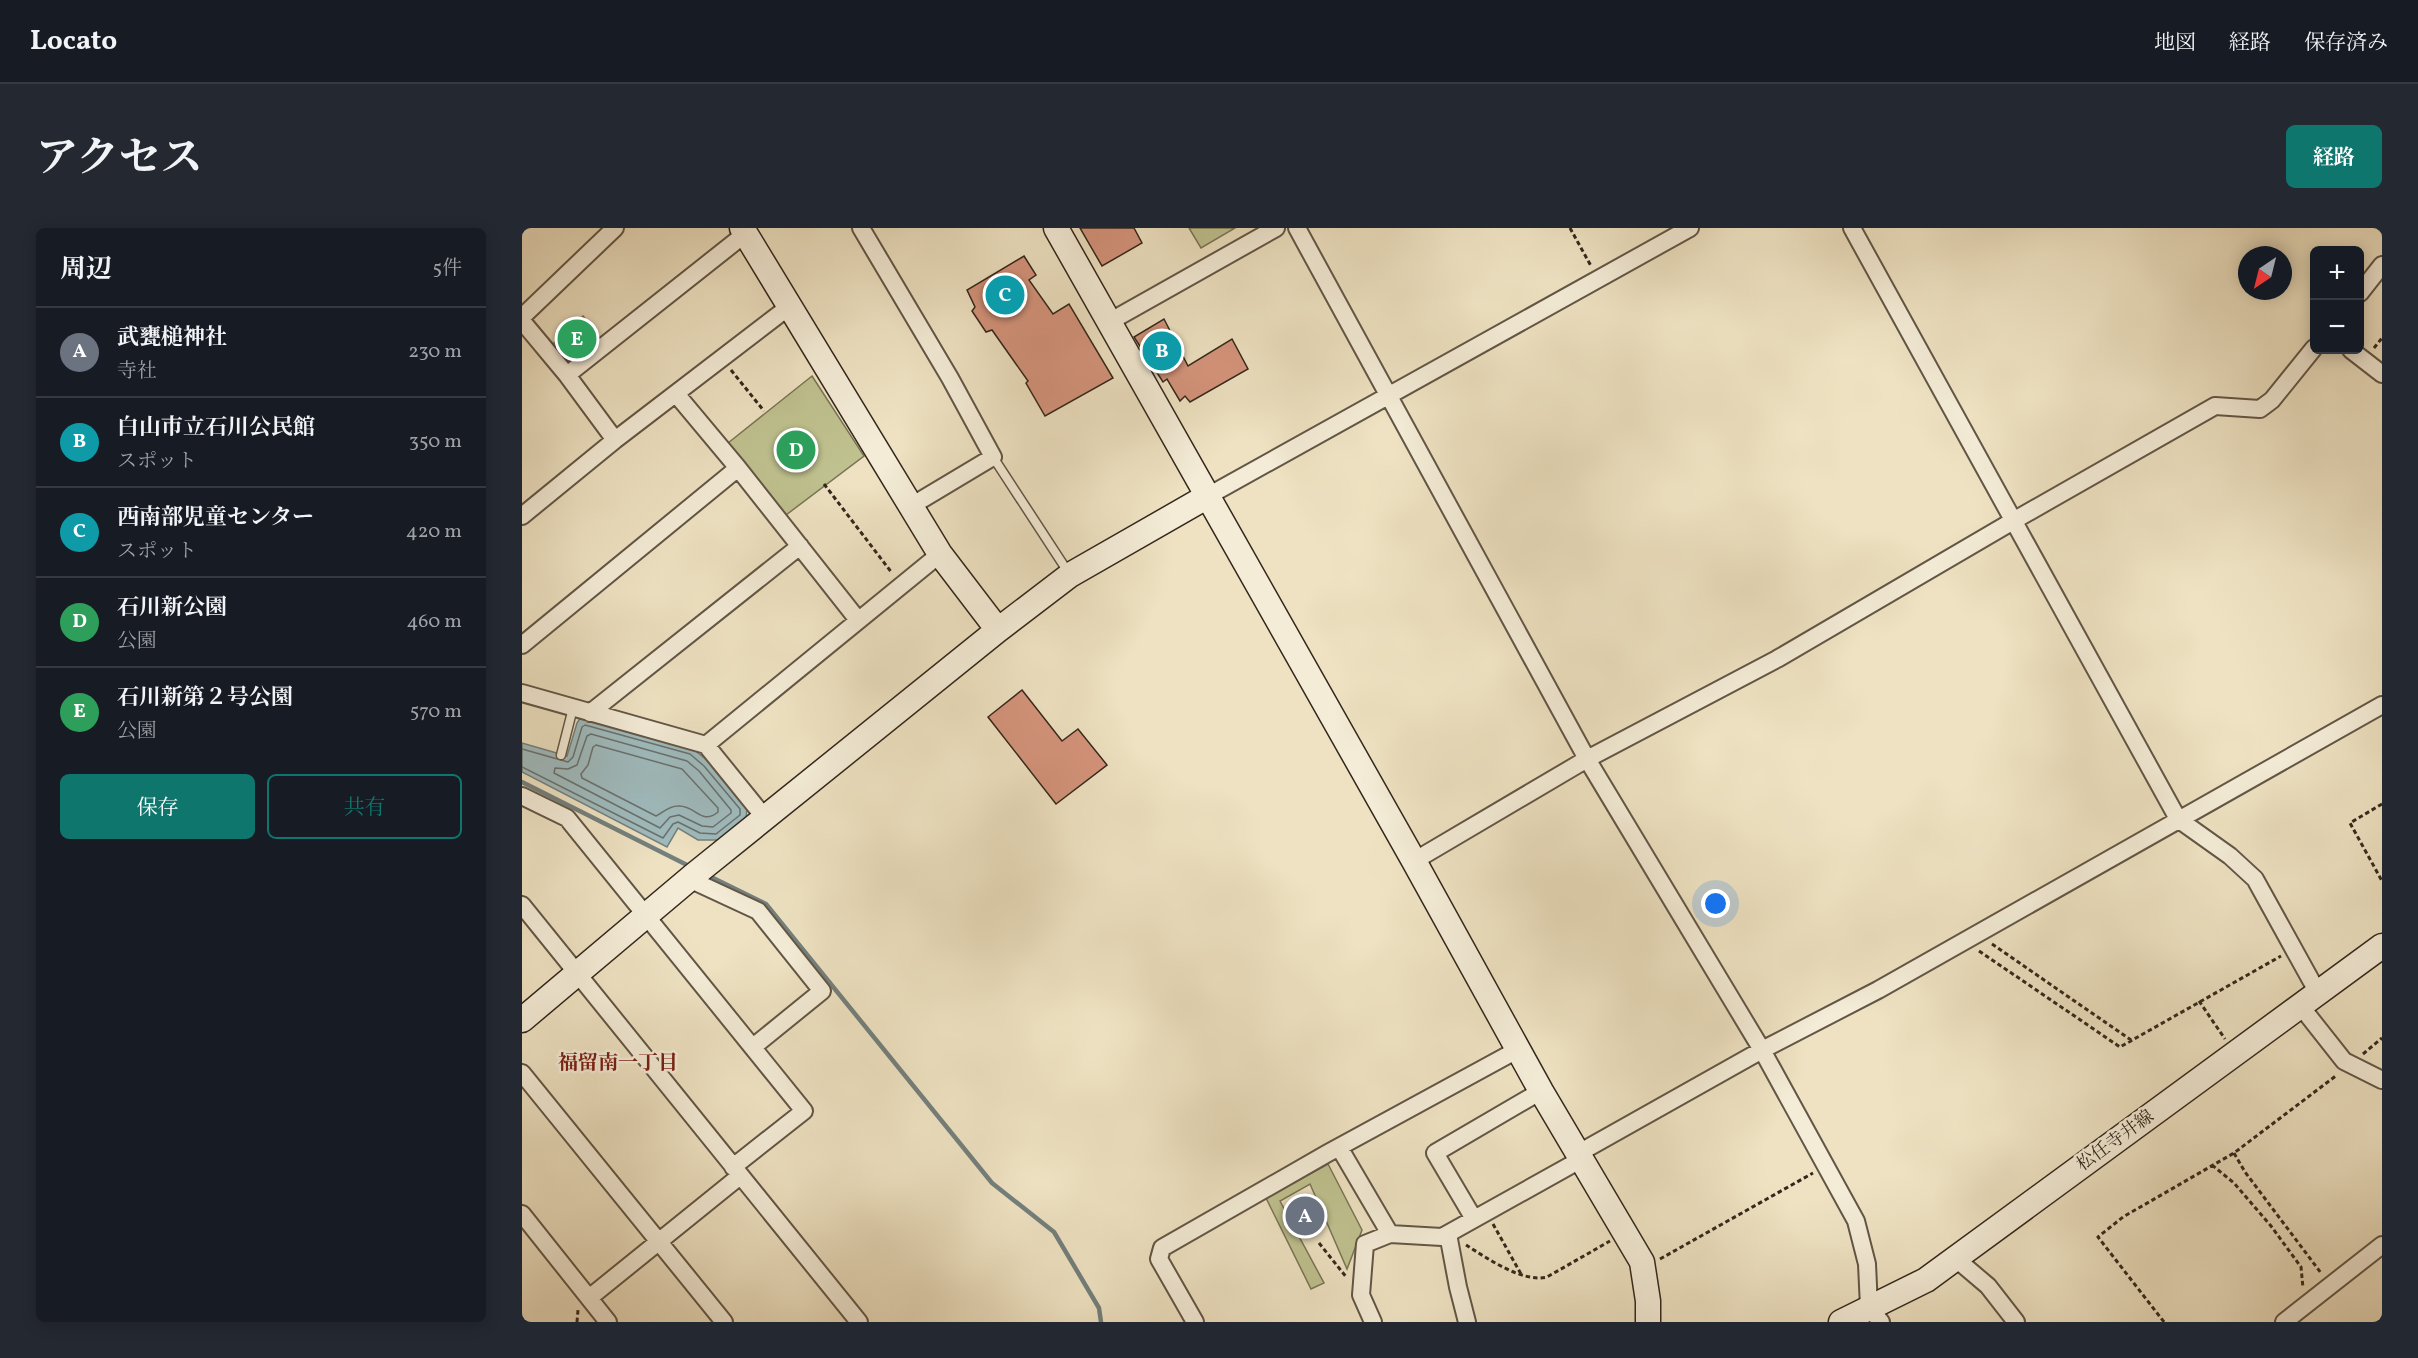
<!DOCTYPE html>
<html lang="ja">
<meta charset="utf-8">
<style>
body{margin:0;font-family:Vollkorn,"Noto Serif JP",serif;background:#242831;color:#f1f3f6}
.controls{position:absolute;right:18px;top:18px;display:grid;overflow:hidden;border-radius:9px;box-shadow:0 3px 15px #0003}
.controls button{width:54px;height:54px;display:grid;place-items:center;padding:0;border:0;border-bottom:2px solid #363941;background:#171b24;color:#f1f3f6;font:30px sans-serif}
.compass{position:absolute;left:1716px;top:18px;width:54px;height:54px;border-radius:50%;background:#171b24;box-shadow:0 3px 15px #0003;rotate:215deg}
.you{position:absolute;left:1194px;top:676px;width:21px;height:21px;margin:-15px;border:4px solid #fff;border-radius:50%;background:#1a73e8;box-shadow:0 0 0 9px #1a73e833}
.badge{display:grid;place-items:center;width:39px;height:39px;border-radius:50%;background:#0f766e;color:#fff;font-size:20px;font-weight:700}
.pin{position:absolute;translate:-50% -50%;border:3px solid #fff;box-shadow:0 2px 6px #0006}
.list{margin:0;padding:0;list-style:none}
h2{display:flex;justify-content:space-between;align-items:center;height:78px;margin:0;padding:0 24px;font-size:26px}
h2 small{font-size:20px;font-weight:400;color:#9ea1a6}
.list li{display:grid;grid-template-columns:39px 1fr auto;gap:18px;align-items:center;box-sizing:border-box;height:90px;padding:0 24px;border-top:2px solid #363941}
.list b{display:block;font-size:22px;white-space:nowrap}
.list p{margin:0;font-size:20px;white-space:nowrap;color:#9ea1a6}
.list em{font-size:20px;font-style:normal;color:#9ea1a6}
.actions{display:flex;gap:12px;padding:18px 24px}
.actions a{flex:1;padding:14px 0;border:2px solid #0f766e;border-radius:9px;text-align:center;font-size:21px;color:#0f766e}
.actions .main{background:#0f766e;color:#fff}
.map{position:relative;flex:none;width:1860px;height:1094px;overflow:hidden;border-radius:9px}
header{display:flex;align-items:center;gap:36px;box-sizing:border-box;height:84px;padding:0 30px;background:#171b24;border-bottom:2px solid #363941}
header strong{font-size:28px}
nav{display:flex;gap:33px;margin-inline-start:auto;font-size:21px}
.intro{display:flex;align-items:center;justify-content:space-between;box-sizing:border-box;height:144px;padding:0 36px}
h1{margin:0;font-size:42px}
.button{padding:15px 27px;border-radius:9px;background:#0f766e;color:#fff;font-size:21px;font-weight:700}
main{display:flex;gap:36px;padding:0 36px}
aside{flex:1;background:#171b24;border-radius:9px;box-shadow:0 3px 15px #0003}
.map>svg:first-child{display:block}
.green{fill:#bfc18f;stroke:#797456;stroke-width:1.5}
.water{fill:#9fbbbe;stroke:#74807d;stroke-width:1.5}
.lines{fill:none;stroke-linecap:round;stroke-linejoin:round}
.shore{stroke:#69716d;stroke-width:1.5}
.stream{stroke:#74807d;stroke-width:4.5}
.building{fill:#d5947c;stroke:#33271c;stroke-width:1.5}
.lane-casing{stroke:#625646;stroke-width:11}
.street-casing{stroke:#625646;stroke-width:20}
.secondary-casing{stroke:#33271c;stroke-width:27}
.path{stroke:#33271c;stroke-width:3;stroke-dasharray:4.5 3;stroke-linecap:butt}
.lane{stroke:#f4ecd7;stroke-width:8}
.street{stroke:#f4ecd7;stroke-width:16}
.secondary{stroke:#f4ecd7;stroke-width:24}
.labels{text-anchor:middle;stroke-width:5;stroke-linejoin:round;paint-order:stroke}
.street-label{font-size:18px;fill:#33271c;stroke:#f4ecd7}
.neighbourhood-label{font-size:20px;font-weight:bold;fill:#7a1f14;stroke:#f4ecd7}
</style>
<header>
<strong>Locato</strong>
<nav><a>地図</a><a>経路</a><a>保存済み</a></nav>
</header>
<div class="intro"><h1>アクセス</h1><a class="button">経路</a></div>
<main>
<aside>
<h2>周辺<small>5件</small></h2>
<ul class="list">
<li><span class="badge" style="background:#6b7280">A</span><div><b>武甕槌神社</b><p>寺社</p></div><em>230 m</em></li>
<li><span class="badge" style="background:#0f9aa8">B</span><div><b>白山市立石川公民館</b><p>スポット</p></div><em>350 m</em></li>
<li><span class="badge" style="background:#0f9aa8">C</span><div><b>西南部児童センター</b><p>スポット</p></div><em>420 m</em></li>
<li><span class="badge" style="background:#2e9e5b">D</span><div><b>石川新公園</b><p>公園</p></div><em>460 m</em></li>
<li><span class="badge" style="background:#2e9e5b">E</span><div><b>石川新第２号公園</b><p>公園</p></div><em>570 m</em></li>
</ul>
<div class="actions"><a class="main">保存</a><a>共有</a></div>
</aside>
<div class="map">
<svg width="1860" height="1094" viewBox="0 0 1860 1094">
<rect width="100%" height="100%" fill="#eee2c2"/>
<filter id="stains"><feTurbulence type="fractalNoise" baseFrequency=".00333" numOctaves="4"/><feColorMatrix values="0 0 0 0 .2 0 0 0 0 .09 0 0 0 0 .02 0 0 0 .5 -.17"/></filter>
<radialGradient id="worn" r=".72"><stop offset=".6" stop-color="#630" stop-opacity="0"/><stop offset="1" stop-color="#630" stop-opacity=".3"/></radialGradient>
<!-- green -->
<path class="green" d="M667 0H713L679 20Z
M61 88 75 106 72 108 76 114 52 134 42 132 29 118Z
M290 148 342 228 264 287 206 215Z
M806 936 840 1002 825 1041 788 956 758 973 802 1055 789 1061 744 970Z"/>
<!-- water -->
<path class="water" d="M59 489 171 521 186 533 225 580 224 591 196 612H176L156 600 145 619 0 544V515L45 528 55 495Z"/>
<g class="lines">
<!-- shore -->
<path class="shore" d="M69 506 165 533 177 543 209 582V585L191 599 180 598 157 587 148 589 138 600 32 545 33 540 46 541 55 537 65 508Z
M74 517 160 541 196 580V584C179 598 174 577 156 578 146 578 141 585 134 588L60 550 59 546 66 537 71 519Z
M0 521 46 534 51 529 60 499 63 497 168 526 182 538 218 581V587L194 606 178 605 156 594 151 596 141 610 0 539"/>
<!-- stream -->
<path class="stream" d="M0 554 169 639
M185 647 244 676 470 955 532 1004 577 1080 579 1094"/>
</g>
<!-- building -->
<path class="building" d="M558 0H612L620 15 580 38Z
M502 28 514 47 507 52 531 86 547 76 591 150 523 188 504 155 506 153 470 102 464 104 450 83 453 79 445 62Z
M642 91 666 138 710 111 726 141 668 174 663 168 658 173 645 151 641 154 612 109Z
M500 462 540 513 556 501 585 537 534 576 466 489Z"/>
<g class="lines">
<!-- lane casing -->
<g class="lane-casing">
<path id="lane" d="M471 229 548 347
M39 527 51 480"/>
</g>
<!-- street casing -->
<g class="street-casing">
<path id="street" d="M339 0 428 150 471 229 389 278
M775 0 1065 531 1240 822 1334 993 1345 1036 1347 1079 1359 1094
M1330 0 1656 591 1708 628 1733 651 1796 765
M1838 65 1860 37
M0 89 93 0
M0 93 45 147 93 212
M587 94 754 0
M1829 122 1860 146
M45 147 223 6
M155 167 216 240 336 392
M686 268 1168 0
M0 288 93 212 268 78
M0 417 216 240
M0 465 184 517 243 590
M68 485 278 318
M184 517 418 326
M0 568 45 590 282 883 211 939
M892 633 1065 531 1255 431 1491 293 1693 178 1738 181 1750 172 1792 120
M167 651 236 683 300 763 231 819
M0 677 337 1094
M1777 776 1822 833 1860 852
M0 845 202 1094
M817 919 868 1006
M1055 926 1240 822 1356 762 1860 477
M0 986 86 1094
M952 991 913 925 1019 863
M926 1006 936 1059 945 1094
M1433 1030 1466 1058 1494 1094
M67 1070 218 948
M673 1094 637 1031 640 1020 806 925 997 821
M851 1094 839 1067 843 1016 868 1006 920 1009 1058 932
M1762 1094 1860 1017"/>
</g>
<!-- secondary casing -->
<g class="secondary-casing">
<path id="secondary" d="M220 0 418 326 476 402
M534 0 892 633 1019 863 1120 1034 1126 1073V1094
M0 792 172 647 476 402 548 347 686 268
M1319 1094 1404 1052 1860 718"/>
</g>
<!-- path -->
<path class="path" d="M1048 0 1069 38
M1856 0 1860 3
M1852 120 1860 110
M209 142 242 183
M302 256 370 345
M1860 576 1828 595 1860 653
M1470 716 1609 812
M1457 723 1598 819 1759 728
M1677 773 1703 811
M1841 826 1860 810
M1712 925 1723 944 1799 1045
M1690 937 1712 955 1749 998 1779 1039 1781 1060
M971 996 999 1046
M797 1015 825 1050
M944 1017C965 1030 1000 1055 1025 1049L1088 1013
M1138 1031 1291 945
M55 1094 56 1082
M1642 1094 1576 1009 1601 989 1712 925 1815 847"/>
<!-- lane -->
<use href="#lane" class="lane"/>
<!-- street -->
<use href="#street" class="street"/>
<!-- secondary -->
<use href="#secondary" class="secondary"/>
</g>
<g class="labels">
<!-- street labels -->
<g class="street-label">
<text transform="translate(1593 912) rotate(-36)" y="6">松任寺井線</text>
</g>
<!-- neighbourhood labels -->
<g class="neighbourhood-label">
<text x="96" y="841">福留南一丁目</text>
</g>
</g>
<rect width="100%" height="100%" filter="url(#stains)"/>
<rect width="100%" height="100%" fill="url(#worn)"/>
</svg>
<div class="controls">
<button>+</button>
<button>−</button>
</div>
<svg class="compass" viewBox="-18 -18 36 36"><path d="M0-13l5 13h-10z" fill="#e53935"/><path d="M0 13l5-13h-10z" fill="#9ea1a6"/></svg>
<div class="you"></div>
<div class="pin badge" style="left:783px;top:988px;background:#6b7280">A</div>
<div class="pin badge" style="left:640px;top:123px;background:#0f9aa8">B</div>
<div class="pin badge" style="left:483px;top:67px;background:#0f9aa8">C</div>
<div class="pin badge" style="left:274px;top:222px;background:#2e9e5b">D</div>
<div class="pin badge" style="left:55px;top:111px;background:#2e9e5b">E</div>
</div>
</main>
